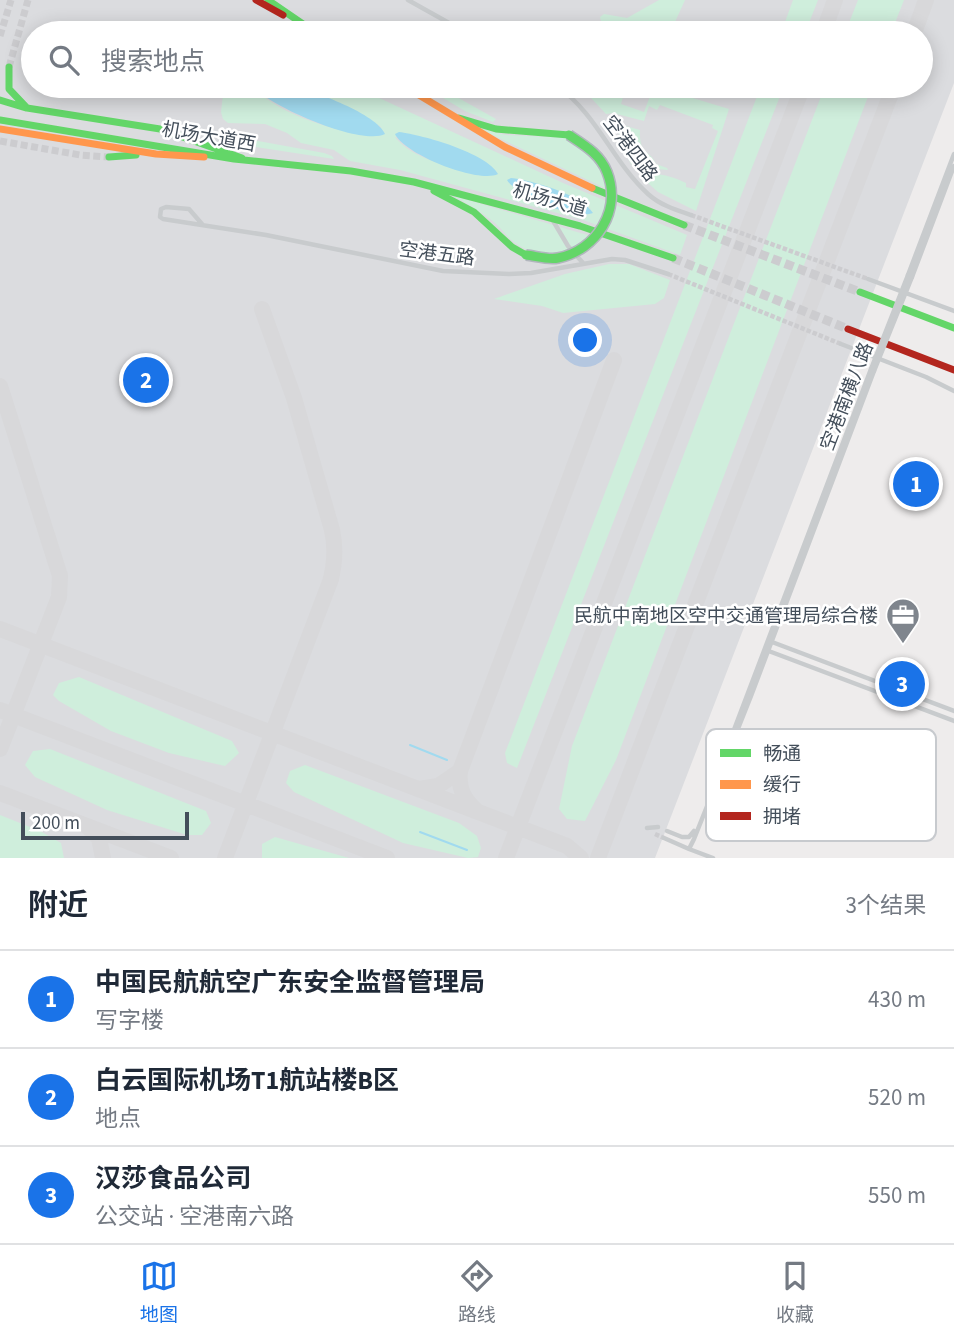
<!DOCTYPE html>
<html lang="zh">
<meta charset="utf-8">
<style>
body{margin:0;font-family:"Source Sans 3","Noto Sans SC",sans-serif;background:#f6f6f7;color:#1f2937}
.scale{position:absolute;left:21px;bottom:18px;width:168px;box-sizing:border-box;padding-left:7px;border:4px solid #434e5a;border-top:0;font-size:19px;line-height:24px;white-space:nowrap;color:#434e5a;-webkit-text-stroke:5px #fff;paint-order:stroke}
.you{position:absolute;left:586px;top:341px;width:24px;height:24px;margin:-18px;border:5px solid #fff;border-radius:50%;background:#1a73e8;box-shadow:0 0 0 10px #1a73e833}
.badge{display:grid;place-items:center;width:46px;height:46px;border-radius:50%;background:#1a73e8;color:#fff;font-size:23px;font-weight:700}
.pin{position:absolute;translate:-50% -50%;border:4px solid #fff;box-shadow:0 2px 7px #0006}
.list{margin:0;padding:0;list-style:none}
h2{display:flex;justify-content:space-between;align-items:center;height:91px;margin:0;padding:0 28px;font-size:30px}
h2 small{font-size:23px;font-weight:400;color:#747a83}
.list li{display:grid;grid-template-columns:46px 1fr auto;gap:21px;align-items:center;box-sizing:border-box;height:98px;padding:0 28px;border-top:2px solid #e0e1e3}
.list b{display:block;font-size:26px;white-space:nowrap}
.list p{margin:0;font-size:23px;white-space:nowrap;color:#747a83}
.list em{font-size:23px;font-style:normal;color:#747a83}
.icon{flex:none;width:38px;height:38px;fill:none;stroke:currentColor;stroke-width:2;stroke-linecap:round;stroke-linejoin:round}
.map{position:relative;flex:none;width:954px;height:858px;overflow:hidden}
.search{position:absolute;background:#fff;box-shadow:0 4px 18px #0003;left:21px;right:21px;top:21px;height:77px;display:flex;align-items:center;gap:18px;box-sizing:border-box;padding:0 24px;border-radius:38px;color:#747a83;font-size:26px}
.sheet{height:385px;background:#fff}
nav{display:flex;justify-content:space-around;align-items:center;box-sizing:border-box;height:98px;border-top:2px solid #e0e1e3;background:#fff;font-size:19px;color:#747a83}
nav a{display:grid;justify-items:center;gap:4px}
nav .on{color:#1a73e8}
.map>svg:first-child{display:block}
.airport{fill:#dbdcdf;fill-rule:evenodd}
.green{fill:#cfeedc;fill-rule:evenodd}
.water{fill:#a1daef}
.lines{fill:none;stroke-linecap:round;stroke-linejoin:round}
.stream{stroke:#a1daef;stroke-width:2}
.taxiway{stroke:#d8d8da;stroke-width:16}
.street-tunnel{stroke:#cccccf;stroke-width:4.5;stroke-dasharray:4.5 2;stroke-linecap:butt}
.secondary-tunnel{stroke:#cccccf;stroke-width:7;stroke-dasharray:7 3.5;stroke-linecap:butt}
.highway-tunnel{stroke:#cccccf;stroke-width:9;stroke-dasharray:9 4.5;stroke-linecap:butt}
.street{stroke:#c8cbcd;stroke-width:4.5}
.fast{stroke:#63d668;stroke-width:7}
.slow{stroke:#ff974d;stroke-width:7}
.jam{stroke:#b3261e;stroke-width:7}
.fast-bridge-casing{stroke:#b1b6bd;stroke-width:12;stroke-linecap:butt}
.street-bridge{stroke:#c8cbcd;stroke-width:4.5}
.fast-bridge{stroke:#63d668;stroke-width:9}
.labels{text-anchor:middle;stroke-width:5;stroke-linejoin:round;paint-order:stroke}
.street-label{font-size:19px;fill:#434e5a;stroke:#fff}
.poi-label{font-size:19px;fill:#434e5a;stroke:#fff;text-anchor:end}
.key{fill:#fff;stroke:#c7cace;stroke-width:2}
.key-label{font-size:19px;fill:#434e5a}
</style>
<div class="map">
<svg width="954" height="858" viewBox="0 0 954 858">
<rect width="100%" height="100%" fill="#eeecec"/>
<!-- airport -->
<path class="airport" d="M0 0H954V83L655 858H0ZM33 33H921V86H33Z"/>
<!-- green -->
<path class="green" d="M659 0H685L670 33H632L601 21 600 17 604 14 627 18Z
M793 0H818L805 33H781Z
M858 0H904L891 33H845Z
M224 86H253C276 115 343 134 379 136L381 127C353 108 322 96 290 86H349L377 97 563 183 687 235 680 255 583 220 400 170 350 161 334 150 301 143 287 133 265 124 228 123 223 119 221 112ZM395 137 436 141 483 161 460 170C438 163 410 156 395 137ZM520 192 568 196 591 209 578 214 536 201Z
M423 86H437L496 119 493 122 465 111Z
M580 86H615L625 90 621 104 644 112 652 91 660 94 663 89 729 109 696 211 658 192 640 176C655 171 672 176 686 183V187L695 189 718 131 712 128 713 125 660 105 657 110 649 106 644 121 613 113 606 114Z
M761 86H784L517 768 507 763 505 753Z
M825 86H872L616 760 585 821 567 819 559 809 572 746Z
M618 124 640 130C639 156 650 149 656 164L667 168 668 170 633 167C624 154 623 138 615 125Z
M480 129 506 135 568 138 589 150 602 166 609 190Z
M231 136 324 153 332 156 334 159 229 143Z
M454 196 594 237C566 259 538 262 510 239 505 234 501 228 495 223 483 213 468 204 454 196Z
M609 264H629L670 280 664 298 655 304 563 313 542 306 494 299 565 274Z
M79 677 232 741 239 753 225 766 169 753 111 731 59 701 53 695 59 683Z
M50 749 206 811 211 823 202 835H187L107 810 35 777 25 765 33 751Z
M305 765 459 823 477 836 481 848 478 857 468 858 403 843 294 792 286 783 290 771Z
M0 815 40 831 61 843 64 858H0Z
M275 837 349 858H262V844Z"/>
<!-- water -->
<path class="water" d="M253 86C266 86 280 84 292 86 314 91 377 114 385 134 362 146 270 107 253 86Z
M399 132C423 135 487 153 498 174 478 184 404 154 395 134Z
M511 178C532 180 582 195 593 213 575 220 517 197 507 180Z"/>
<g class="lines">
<!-- stream -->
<path class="stream" d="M410 745 447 760
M420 832 467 850"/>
<!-- taxiway -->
<path class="taxiway" d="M823 33 835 0
M914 33 926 0
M262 309 294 398 332 530C336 548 335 564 330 582
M0 386 60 576 59 597 0 749
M0 629 567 846 581 858
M0 710 387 858
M419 789 438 786 460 771
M0 793 171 858
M476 810C463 799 458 787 460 771L614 360
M88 827 99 838 103 858
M225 858 331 579
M506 858 803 86
M598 858 894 86"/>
<!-- street-tunnel -->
<path class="street-tunnel" d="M691 215 868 279
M668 274 841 344
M655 834 664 838"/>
<!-- secondary-tunnel -->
<path class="secondary-tunnel" d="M0 36 11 0
M9 67 28 0
M0 141 80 155 109 157"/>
<!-- highway-tunnel -->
<path class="highway-tunnel" d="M684 225 860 292
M673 258 848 329"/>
<!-- street -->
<path class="street" d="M408 0 467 33
M557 86C598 115 612 161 648 194 660 205 676 210 691 215
M552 219 568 246 583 263
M202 224 189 209 166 207 161 209 160 217 163 219 266 235 443 271 509 274 531 273 612 259 625 260 668 274
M908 275 954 154
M912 277 954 166
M868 279 954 311
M841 344 926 377 954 391
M772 642 954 711
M766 650 954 721
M732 735 871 369
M647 828 658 827
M667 831 682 837H689L694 831
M664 838 689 849 694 839 751 696 874 371
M689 849 713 858"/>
<!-- fast -->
<path class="fast" d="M268 0 316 33
M9 67V89L27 108 160 129 242 158
M0 100 26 108
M459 118 496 129 569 135
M0 120 234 159 351 171 414 182 580 226 673 258
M109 157 136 155
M592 188 684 225
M434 191 474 212 512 247 526 255
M860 292 954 328"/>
<!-- slow -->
<path class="slow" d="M404 86 505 147 592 188
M0 129 156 154 204 157"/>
<!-- jam -->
<path class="jam" d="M256 0 283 15
M848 329 954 370"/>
<!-- fast-bridge casing -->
<g class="fast-bridge-casing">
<path id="fast-bridge" d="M526 255C536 256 548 260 558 258 597 250 622 210 607 172 600 154 584 145 569 135"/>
</g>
<!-- street-bridge -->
<path class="street-bridge" d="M871 369 908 275
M874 371 912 277"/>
<!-- fast-bridge -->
<use href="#fast-bridge" class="fast-bridge"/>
</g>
<!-- icons -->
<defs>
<g id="office-pin" transform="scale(1.75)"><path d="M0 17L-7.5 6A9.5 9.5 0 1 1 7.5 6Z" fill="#7f858d" stroke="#fff"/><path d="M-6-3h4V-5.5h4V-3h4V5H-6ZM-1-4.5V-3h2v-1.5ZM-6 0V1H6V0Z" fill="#fff"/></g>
</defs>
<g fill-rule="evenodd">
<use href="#office-pin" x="903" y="615"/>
</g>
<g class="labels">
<!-- street labels -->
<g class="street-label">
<text transform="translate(209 136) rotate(10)" y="7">机场大道西</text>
<text transform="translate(631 148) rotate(53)" y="7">空港四路</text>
<text transform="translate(550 199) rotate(16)" y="7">机场大道</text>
<text transform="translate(437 253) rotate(7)" y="7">空港五路</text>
<text transform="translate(846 396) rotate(-69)" y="7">空港南横八路</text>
</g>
<!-- poi labels -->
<g class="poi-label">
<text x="878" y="622">民航中南地区空中交通管理局综合楼</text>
</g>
</g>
<!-- legend -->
<rect x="706" y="729" width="230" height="112" rx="10" class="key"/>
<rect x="720" y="749" width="31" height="8" fill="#63d668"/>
<rect x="720" y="780" width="31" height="9" fill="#ff974d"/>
<rect x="720" y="812" width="31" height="8" fill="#b3261e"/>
<g class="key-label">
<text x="763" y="760">畅通</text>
<text x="763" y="791">缓行</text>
<text x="763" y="823">拥堵</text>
</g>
</svg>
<div class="scale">200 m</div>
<div class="you"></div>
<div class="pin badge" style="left:916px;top:484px">1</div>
<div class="pin badge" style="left:146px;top:380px">2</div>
<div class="pin badge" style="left:902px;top:684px">3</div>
<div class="search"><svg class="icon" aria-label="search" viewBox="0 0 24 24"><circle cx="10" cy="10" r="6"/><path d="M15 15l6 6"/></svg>搜索地点</div>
</div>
<section class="sheet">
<h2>附近<small>3个结果</small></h2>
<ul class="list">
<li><span class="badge">1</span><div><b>中国民航航空广东安全监督管理局</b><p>写字楼</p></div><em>430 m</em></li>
<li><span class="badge">2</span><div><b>白云国际机场T1航站楼B区</b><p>地点</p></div><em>520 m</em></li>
<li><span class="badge">3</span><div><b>汉莎食品公司</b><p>公交站 · 空港南六路</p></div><em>550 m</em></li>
</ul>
</section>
<nav>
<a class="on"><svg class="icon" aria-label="map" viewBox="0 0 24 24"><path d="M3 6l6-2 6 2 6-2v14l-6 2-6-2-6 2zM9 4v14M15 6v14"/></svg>地图</a>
<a><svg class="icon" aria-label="directions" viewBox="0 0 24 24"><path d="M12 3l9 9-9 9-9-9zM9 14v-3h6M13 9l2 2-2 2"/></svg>路线</a>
<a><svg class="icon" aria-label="saved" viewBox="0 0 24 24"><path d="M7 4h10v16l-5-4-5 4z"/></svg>收藏</a>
</nav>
